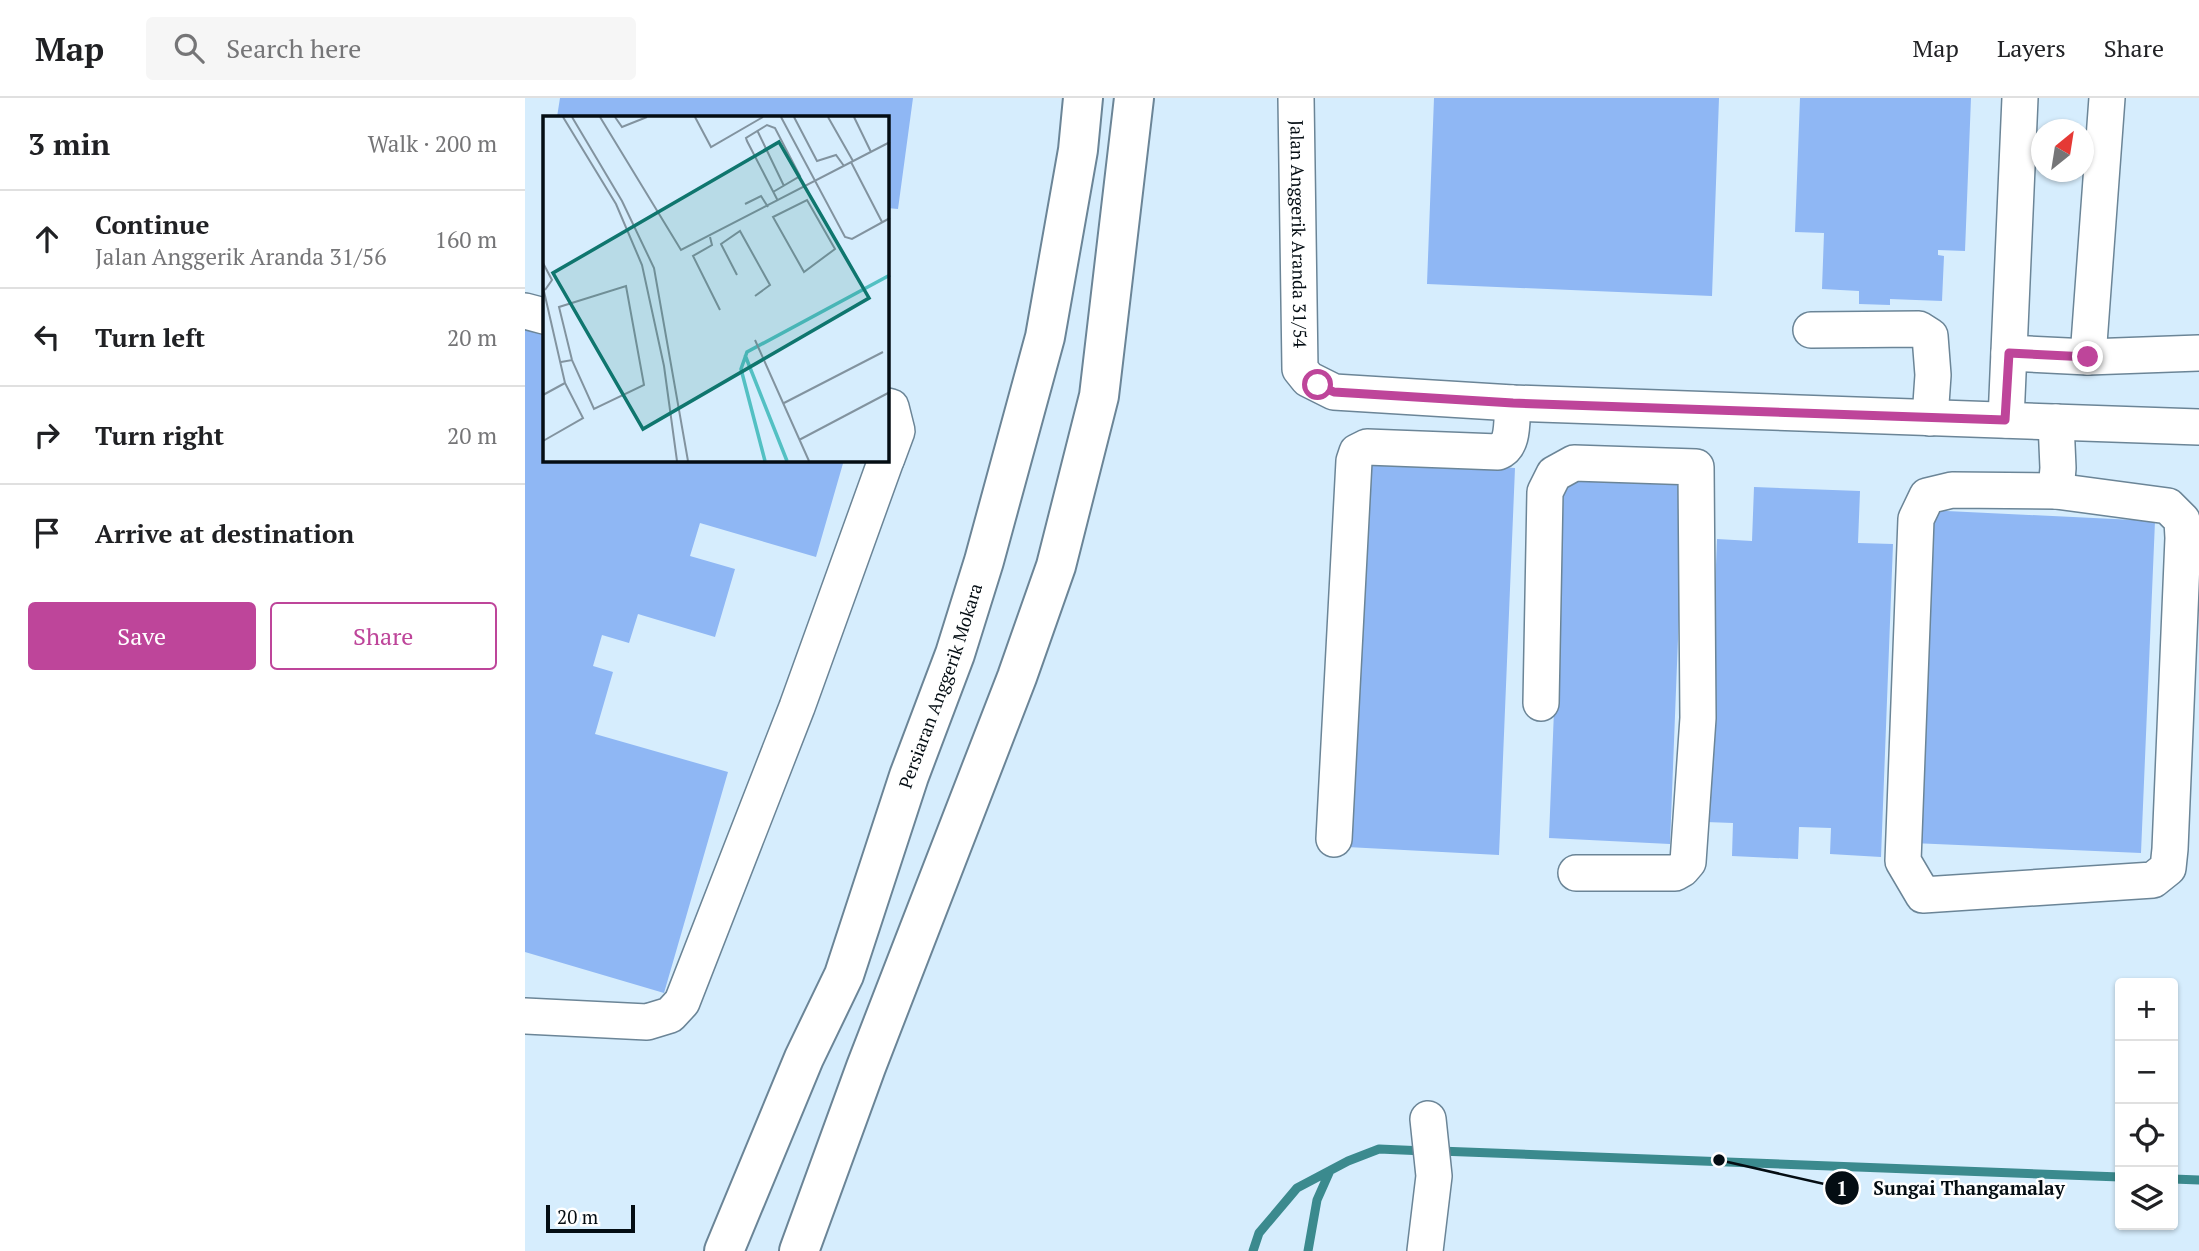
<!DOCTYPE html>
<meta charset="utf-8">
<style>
body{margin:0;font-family:"PT Serif",serif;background:#f6f6f6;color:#202124}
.controls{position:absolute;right:21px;bottom:21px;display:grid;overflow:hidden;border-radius:7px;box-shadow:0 2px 5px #0004}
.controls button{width:63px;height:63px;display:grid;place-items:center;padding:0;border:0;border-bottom:2px solid #e0e0e0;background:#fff;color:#202124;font:35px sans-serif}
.compass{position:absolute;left:1506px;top:21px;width:63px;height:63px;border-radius:50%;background:#fff;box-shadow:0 2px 5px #0004;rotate:30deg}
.scale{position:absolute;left:21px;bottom:18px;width:89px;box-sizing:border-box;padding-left:7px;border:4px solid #040d13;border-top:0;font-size:19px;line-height:24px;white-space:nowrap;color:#040d13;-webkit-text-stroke:5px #fff;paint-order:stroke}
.stop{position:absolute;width:21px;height:21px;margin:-16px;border:5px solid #be459a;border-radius:50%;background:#fff}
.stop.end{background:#be459a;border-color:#fff;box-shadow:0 2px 7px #0008}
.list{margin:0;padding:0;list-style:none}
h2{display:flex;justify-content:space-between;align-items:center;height:91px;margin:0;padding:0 28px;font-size:30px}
h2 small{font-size:23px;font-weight:400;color:#757577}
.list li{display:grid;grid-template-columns:46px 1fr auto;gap:21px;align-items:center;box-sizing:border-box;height:98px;padding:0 28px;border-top:2px solid #e0e0e0}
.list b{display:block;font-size:26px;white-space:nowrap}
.list p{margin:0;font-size:23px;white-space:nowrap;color:#757577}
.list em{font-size:23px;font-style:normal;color:#757577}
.actions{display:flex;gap:14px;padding:21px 28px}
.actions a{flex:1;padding:16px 0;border:2px solid #be459a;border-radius:7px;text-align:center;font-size:24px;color:#be459a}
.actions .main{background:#be459a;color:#fff}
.icon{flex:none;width:38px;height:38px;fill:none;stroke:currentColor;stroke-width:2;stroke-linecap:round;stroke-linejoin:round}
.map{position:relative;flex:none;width:1674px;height:1153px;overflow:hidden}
header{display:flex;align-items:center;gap:42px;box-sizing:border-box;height:98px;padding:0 35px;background:#fff;border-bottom:2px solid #e0e0e0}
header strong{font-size:33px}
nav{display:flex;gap:38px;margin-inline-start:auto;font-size:24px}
.search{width:490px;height:63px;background:#f6f6f6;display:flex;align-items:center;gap:18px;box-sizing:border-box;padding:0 24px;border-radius:7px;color:#757577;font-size:26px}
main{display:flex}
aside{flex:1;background:#fff}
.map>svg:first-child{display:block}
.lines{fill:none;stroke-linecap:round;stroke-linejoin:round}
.stream{stroke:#3b8a8e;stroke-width:9}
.building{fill:#8fb7f4}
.minor-casing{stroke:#6b8597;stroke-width:38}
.major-casing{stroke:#6b8597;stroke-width:42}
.minor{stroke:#fff;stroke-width:35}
.major{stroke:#fff;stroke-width:38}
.route{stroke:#be459a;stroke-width:9}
.labels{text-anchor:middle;stroke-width:5;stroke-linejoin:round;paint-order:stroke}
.street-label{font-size:18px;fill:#040d13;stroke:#fff}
.inset-river{fill:none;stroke:#53c0c3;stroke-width:3.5}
.inset-road{fill:none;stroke:#82939f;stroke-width:2}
.view{fill:#0f766e;fill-opacity:0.15;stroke:#0f766e;stroke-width:3.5}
.inset-edge{fill:none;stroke:#040d13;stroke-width:3.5}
.leader{fill:none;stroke:#040d13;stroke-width:2.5}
.callout-dot{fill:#040d13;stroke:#fff;stroke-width:2.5}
.mark-label{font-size:21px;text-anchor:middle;font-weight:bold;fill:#fff}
.callout-label{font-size:19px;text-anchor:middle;font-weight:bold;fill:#040d13;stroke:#fff;stroke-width:5;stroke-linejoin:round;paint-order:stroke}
</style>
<header>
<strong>Map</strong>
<div class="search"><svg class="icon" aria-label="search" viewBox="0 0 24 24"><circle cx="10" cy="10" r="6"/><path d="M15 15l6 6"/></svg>Search here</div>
<nav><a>Map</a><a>Layers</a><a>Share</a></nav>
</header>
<main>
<aside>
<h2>3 min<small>Walk · 200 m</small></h2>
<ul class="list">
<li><svg class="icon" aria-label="ahead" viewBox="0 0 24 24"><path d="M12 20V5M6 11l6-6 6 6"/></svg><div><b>Continue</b><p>Jalan Anggerik Aranda 31/56</p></div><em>160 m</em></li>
<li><svg class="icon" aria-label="left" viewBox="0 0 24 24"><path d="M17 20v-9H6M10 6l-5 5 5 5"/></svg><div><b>Turn left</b></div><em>20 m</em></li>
<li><svg class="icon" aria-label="right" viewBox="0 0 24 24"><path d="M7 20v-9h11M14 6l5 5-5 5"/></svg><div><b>Turn right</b></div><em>20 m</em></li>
<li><svg class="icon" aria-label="arrive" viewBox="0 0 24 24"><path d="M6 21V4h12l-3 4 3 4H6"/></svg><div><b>Arrive at destination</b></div></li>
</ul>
<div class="actions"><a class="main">Save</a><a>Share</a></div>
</aside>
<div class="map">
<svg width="1674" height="1153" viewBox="0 0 1674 1153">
<rect width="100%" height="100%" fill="#d6edfd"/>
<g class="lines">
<!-- stream -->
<path class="stream" d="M914 1053 1595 1079
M1648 1081 1674 1082
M728 1153 734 1135 772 1090 823 1063 854 1051 900 1053
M783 1153 792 1102 804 1075"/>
</g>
<!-- building -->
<path class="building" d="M35 0H388L373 111 362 110V19H32Z
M909 0H1194L1187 198 902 186Z
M1275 0H1446L1440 153 1413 152V157L1419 158 1417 203 1365 201V207L1334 206V193L1297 191 1299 135 1270 134Z
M0 220 19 226V362H319L291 459 175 425 165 458 210 471 190 539 113 516 104 545 77 537 68 568 88 574 70 636 203 674 139 895 0 854Z
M838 362 990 370 974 757 822 749Z
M1038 382 1159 387 1145 746 1024 740Z
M1229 389 1335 393 1333 445 1368 446 1356 759 1305 756 1306 730 1274 729 1273 761 1207 758 1208 725 1181 724 1192 441 1227 443Z
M1401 412 1630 423 1616 755 1387 745Z"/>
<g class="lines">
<!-- minor casing -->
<g class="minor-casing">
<g id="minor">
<path id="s1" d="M771 0 775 271 783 281 809 294 988 305 1674 329"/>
<path d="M0 213 19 218"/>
<path d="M1286 232 1394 231 1405 238 1408 277 1405 320"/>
<path d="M1484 255 1563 259 1674 255"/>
<path d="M1563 259 1582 0"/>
<path d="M362 308 366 309 372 333 362 360"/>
<path d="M1481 322 1495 0"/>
<path d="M1427 392 1531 393 1643 408 1657 422 1658 440 1645 751 1643 770 1628 782 1398 797 1378 763 1391 421 1402 398Z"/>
<path d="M1531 393 1533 370 1531 324"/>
<path d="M1016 605 1020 394 1029 376 1049 365 1171 369 1173 620 1163 764 1157 771 1150 775H1051"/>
<path d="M809 741 829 363 832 354 842 349 973 354C990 348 986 321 988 305"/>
<path d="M0 918 122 924 145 917 157 904 272 609 361 362"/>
<path d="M900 1153 909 1078 903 1021"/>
</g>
</g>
<!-- major casing -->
<g class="major-casing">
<g id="major">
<path id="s2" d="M199 1153 279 960 319 877 384 678 430 556 459 463 520 239 553 52 558 0"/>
<path d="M274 1153 341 969 492 579 531 468 574 298 609 0"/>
</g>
</g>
<!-- minor -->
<use href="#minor" class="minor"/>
<!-- major -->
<use href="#major" class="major"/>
</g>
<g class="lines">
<!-- route -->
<path class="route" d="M793 287 809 294 988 305 1480 322 1484 255 1563 259"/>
</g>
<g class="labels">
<!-- street labels -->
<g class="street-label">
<text dy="6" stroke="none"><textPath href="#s1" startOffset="136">Jalan Anggerik Aranda 31/54</textPath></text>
<text dy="6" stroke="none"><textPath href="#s2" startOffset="606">Persiaran Anggerik Mokara</textPath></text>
</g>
</g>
<!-- overview -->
<g transform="translate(18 18)">
<rect width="346" height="346" fill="#d6edfd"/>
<path class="inset-river" d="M202 239 244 345M222 345 198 253 204 236 347 159"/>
<path class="inset-road" d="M20 1 73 88 99 149 121 250 134 345M29 1 79 85 111 152 145 345M57 1 138 134 347 26M72 1 79 11 104 1M152 1 168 31 220 1M238 1 302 121 309 123 347 102M251 1 274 45 293 39 301 50M285 1 310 45M311 1 328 36M214 14 241 70M308 46 339 106M230 76 257 60 232 12 224 9 203 22 204 25 235 85M264 84 292 133 261 156 230 101ZM202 88 218 80 225 91M167 121 169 129 150 140 177 194M0 147 9 164 2 174M194 159 178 128 197 115 227 169 212 180M0 171 22 267 40 302 0 325M212 224 266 345M18 246 29 244 51 293 101 269 83 170 16 191 29 244M0 279 22 267M241 287 340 236M256 324 347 276"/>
<path class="view" d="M236 26 326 182 100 313 10 157Z"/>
<rect width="346" height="346" class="inset-edge"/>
</g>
<!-- callouts -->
<path class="leader" d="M1194 1062L1317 1090"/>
<g class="callout-dot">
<circle cx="1194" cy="1062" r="7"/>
<circle cx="1317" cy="1090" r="18"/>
</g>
<g class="mark-label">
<text x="1317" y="1098">1</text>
</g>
<g class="callout-label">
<text x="1444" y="1097">Sungai Thangamalay</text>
</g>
</svg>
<div class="controls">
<button>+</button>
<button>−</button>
<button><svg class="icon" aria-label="locate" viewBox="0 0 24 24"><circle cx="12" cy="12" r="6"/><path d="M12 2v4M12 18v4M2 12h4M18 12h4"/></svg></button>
<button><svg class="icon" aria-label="layers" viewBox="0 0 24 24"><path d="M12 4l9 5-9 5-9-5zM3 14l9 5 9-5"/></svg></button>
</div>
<svg class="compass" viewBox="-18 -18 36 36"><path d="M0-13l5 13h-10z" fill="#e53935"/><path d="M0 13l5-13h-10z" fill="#757577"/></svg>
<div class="scale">20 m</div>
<div class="stop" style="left:793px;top:287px"></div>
<div class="stop end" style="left:1563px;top:259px"></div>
</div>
</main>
